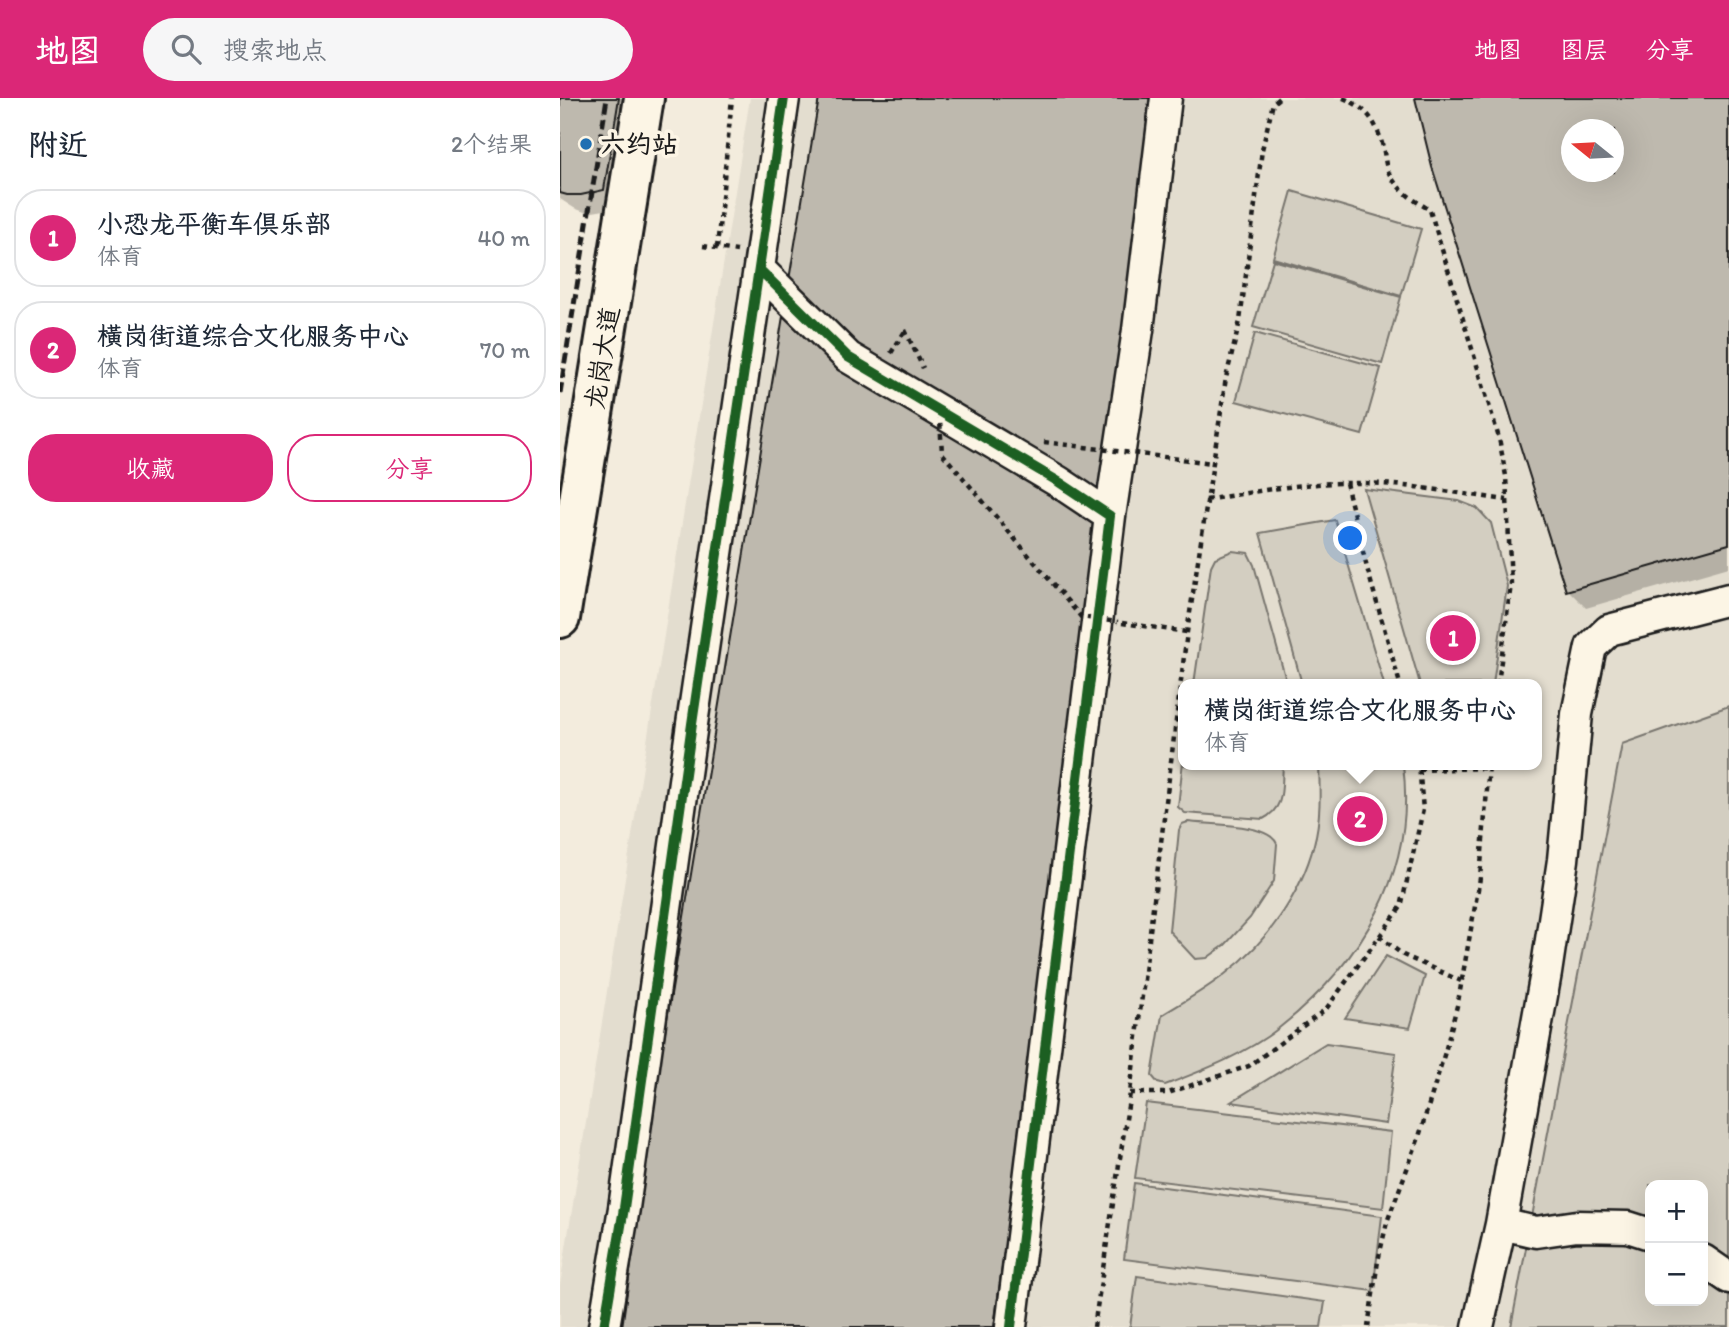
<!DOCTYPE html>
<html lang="zh">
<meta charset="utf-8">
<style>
body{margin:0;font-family:Itim,"LXGW WenKai TC",sans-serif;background:#f6f6f7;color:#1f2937}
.controls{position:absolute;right:21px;bottom:21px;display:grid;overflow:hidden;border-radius:14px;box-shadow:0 7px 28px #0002}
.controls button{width:63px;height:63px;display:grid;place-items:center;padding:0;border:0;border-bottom:2px solid #e0e1e3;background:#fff;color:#1f2937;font:35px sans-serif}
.compass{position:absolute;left:1001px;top:21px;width:63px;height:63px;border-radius:50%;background:#fff;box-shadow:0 7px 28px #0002;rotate:288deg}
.you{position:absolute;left:791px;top:441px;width:24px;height:24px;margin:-18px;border:5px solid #fff;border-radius:50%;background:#1a73e8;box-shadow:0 0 0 10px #1a73e833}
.badge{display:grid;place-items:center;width:46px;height:46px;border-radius:50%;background:#db2777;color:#fff;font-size:23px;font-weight:700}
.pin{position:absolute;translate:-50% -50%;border:4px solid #fff;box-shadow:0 2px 7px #0006}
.popup{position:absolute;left:618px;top:581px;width:364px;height:91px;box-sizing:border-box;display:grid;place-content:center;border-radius:14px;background:#fff;filter:drop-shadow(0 2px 5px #0005);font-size:23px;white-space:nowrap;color:#747a83}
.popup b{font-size:26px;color:#1f2937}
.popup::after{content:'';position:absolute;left:50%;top:100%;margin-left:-14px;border:14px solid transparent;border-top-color:#fff}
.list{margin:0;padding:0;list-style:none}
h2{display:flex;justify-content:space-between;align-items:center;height:91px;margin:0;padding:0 28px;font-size:30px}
h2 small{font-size:23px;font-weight:400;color:#747a83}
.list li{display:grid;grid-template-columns:46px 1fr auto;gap:21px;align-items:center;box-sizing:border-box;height:98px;margin:0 14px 14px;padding:0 14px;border:2px solid #e0e1e3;border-radius:28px}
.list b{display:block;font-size:26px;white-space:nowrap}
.list p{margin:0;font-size:23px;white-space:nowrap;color:#747a83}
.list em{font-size:23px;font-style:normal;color:#747a83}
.actions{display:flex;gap:14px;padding:21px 28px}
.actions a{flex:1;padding:16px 0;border:2px solid #db2777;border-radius:28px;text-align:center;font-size:24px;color:#db2777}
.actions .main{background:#db2777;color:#fff}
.icon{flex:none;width:38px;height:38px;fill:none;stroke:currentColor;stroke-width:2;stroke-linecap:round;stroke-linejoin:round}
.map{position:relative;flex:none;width:1169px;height:1229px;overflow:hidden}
header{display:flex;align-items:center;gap:42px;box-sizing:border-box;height:98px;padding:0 35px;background:#db2777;color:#fff}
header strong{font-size:33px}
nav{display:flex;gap:38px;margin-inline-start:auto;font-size:24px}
.search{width:490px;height:63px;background:#f6f6f7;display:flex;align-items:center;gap:18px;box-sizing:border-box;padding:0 24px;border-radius:38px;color:#747a83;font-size:26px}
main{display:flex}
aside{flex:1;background:#fff}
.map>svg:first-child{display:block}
.built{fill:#e3ddcf;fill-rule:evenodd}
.green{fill:#d3cec1;stroke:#78756e;stroke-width:2;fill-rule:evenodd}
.shadow{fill:#0003;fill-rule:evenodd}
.building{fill:#beb9ae;stroke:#1c1c1c;stroke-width:2;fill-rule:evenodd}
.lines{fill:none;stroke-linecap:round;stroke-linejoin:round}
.minor-casing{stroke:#1c1c1c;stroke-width:35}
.trunk-casing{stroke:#1c1c1c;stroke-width:44}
.path{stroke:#1c1c1c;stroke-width:4.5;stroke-dasharray:5 5;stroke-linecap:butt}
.minor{stroke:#fcf5e5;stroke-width:30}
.trunk{stroke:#fcf5e5;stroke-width:38}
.rail{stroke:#1c1c1c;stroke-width:5;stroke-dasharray:10 5;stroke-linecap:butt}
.path-bridge{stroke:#1c1c1c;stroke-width:4.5;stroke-dasharray:5 5;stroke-linecap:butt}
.cycleway-casing{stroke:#fcf5e5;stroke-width:15}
.cycleway{stroke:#1b5e20;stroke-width:10}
.poi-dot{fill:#1f6fb2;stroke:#fcf5e5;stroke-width:2.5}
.labels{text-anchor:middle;stroke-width:7;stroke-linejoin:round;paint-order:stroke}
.poi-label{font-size:26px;font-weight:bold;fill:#1c1c1c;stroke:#fcf5e5;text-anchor:start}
.street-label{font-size:26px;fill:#1c1c1c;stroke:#fcf5e5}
</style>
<header>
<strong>地图</strong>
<div class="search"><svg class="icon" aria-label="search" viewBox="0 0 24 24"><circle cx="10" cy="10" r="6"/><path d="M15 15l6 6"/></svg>搜索地点</div>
<nav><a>地图</a><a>图层</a><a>分享</a></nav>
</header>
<main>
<aside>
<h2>附近<small>2个结果</small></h2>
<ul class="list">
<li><span class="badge">1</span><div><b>小恐龙平衡车俱乐部</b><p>体育</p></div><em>40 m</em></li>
<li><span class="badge">2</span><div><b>横岗街道综合文化服务中心</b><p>体育</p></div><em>70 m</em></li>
</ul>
<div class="actions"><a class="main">收藏</a><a>分享</a></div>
</aside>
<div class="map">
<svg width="1169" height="1229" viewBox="0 0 1169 1229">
<rect width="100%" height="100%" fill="#f3ecdd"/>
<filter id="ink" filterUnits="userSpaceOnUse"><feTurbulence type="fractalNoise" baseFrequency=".0143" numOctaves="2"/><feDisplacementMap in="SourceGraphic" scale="14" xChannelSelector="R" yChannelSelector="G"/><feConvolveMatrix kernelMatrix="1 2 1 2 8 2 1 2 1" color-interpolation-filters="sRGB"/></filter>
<g filter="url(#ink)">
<!-- built -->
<path class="built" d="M190 0H1169V608L1062 646 951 1229H0V1187ZM1012 32H1054V74H1012ZM623 586H977V667H623Z"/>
<!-- green -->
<path class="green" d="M732 93 861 131 841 198 713 160Z
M713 162 841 199 822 266 693 229Z
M695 235 821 270 802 337 676 303Z
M804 391 899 403 917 410 931 425 947 488 933 586H860Z
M775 422 824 586H742L700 435Z
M672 453 688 455 694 467 727 586H634L651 468 655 460Z
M1169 608V1229H951L1062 646ZM1090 1087H1143V1203H1090Z
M623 663V667H723C721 690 726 709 703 721L625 715 618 709Z
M759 667H843C857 774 801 865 719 930 686 956 644 972 605 987L598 985 592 978 602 917C623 904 645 892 665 876 706 845 741 797 754 746 761 721 760 693 759 667Z
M628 724C649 727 709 725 717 746L714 783 690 820 665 847 647 860 635 861 609 833 619 732 622 726Z
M826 858 865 878 850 930 785 920Z
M766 945 836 955 826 1026 671 1004Z
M586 1005 831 1034 823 1110 575 1080Z
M574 1085 822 1118 813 1193 564 1161Z
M577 1178 765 1204 761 1229H570Z"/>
<!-- shadow -->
<path class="shadow" d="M0 0H79L62 109 27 115 14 110 0 101Z
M261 0H614L455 1229H64Z
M856 0H1169V469L1026 510 1008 492ZM1012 32H1054V74H1012Z"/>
<!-- building -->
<path class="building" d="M0 0H59L44 92 21 97H7L0 95Z
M259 0H596L595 31 434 1229H62L100 964Z
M855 0H1169V446L1006 493 872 69ZM1012 32H1054V74H1012Z"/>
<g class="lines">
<!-- minor casing -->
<g class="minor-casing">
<path id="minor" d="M200 172 288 259 499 384 550 418 451 1229
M550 418 578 232 606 0
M1090 1136 1068 1129 1017 1128 976 1134 941 1126 986 875 1003 762 1017 616 1031 549 1049 532 1169 501
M1143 1162 1169 1180
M44 1229 64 1110 132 626 224 0
M918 1229 941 1126"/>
</g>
<!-- trunk casing -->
<g class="trunk-casing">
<path id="trunk" d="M0 520 84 0"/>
</g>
<!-- path -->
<path class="path" d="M783 0C807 10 816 23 823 49 825 57 825 68 829 75 838 93 854 102 870 112L939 340 946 378 951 486 938 586
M143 148 177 153
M157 150 172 0
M345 232 363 270
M331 255 345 233
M786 385 807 470 840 586
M646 402C692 394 739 385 786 385 839 384 894 395 947 402
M562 525 627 534
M859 672 928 670
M819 838 843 857 901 883
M570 995H608L689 968 766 911 841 809 863 712 859 667
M534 1229 570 995 627 534 666 280 680 223 702 52 713 5 719 0
M808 1229 818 1163 827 1124 858 1042 885 954 898 904 920 780 929 667"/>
<!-- minor -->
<use href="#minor" class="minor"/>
<!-- trunk -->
<use href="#trunk" class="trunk"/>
<!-- rail -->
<path class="rail" d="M0 295 47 0"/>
<!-- path-bridge -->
<path class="path-bridge" d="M379 306 382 355 521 519 558 524
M484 344 652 365"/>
<!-- cycleway casing -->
<g class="cycleway-casing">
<path id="cycleway" d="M200 172 288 259 499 384 550 418 451 1229
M44 1229 64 1110 132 626 224 0"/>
</g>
<!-- cycleway -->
<use href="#cycleway" class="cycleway"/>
</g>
</g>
<!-- markers -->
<circle class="poi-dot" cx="26" cy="46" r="7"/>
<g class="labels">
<!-- poi labels -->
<g class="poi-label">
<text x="40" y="55">六约站</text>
</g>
<!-- street labels -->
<g class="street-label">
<text transform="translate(42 260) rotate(-81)" y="9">龙岗大道</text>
</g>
</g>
</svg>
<div class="controls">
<button>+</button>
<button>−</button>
</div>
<svg class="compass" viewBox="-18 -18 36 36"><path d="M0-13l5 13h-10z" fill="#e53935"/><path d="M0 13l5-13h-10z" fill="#747a83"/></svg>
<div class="you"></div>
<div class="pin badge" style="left:893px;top:540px">1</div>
<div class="pin badge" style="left:800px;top:721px">2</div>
<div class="popup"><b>横岗街道综合文化服务中心</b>体育</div>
</div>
</main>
